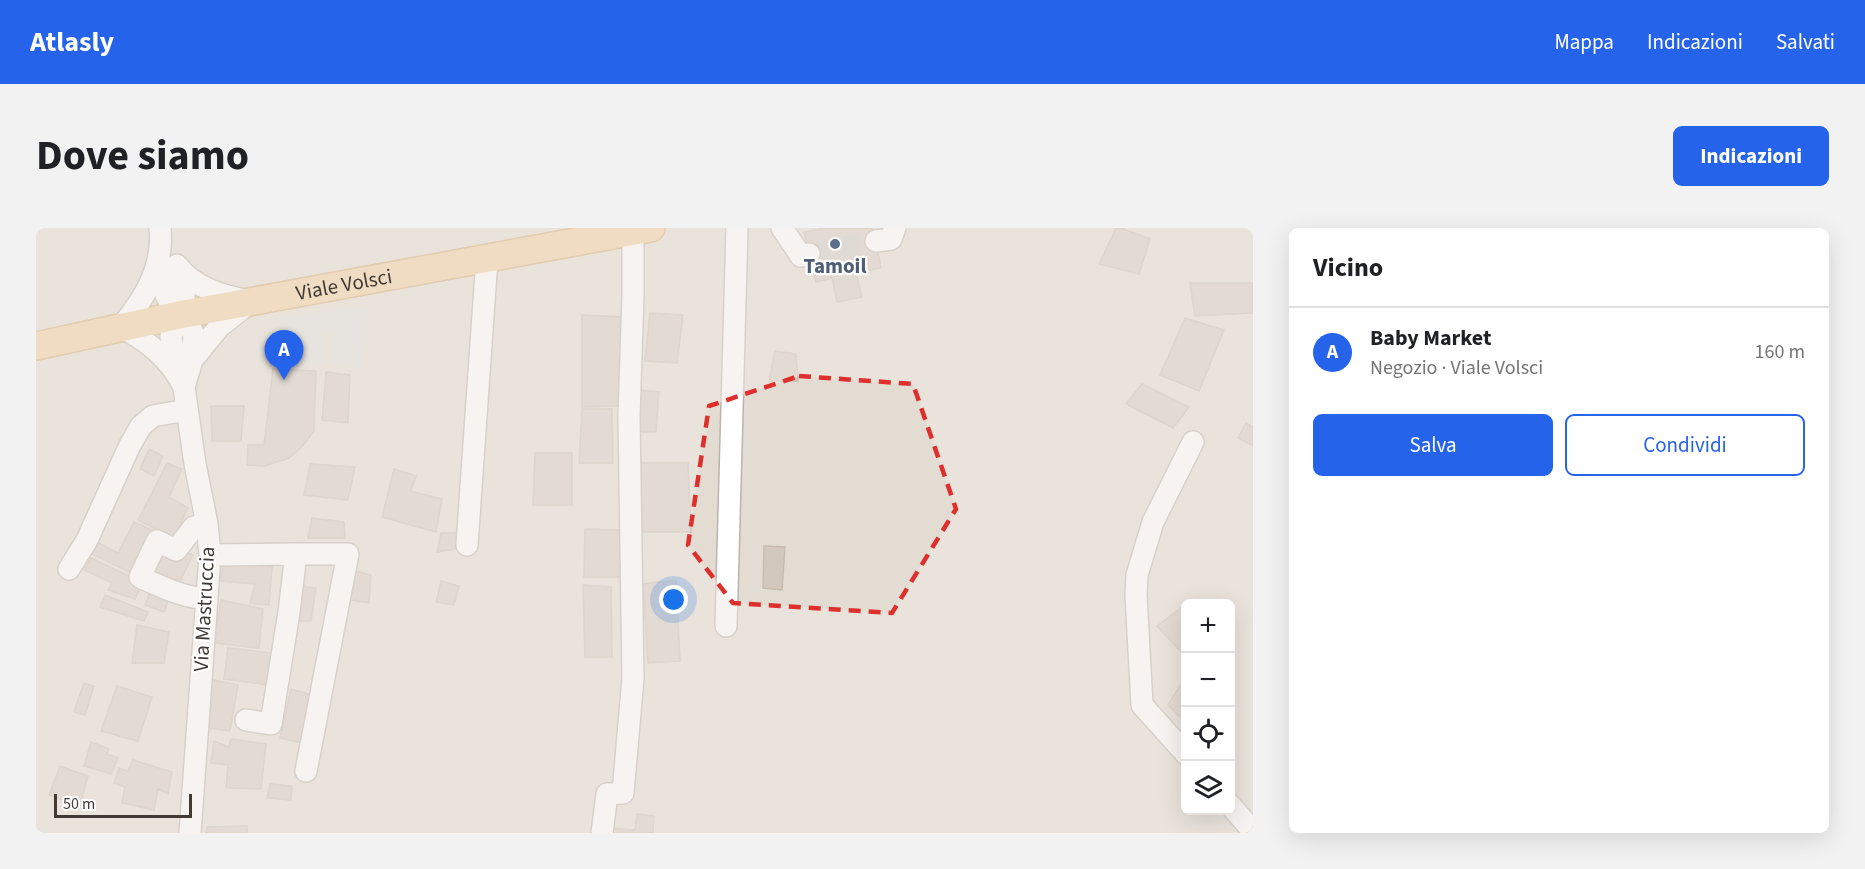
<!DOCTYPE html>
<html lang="it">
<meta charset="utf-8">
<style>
body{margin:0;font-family:"Source Sans 3",sans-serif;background:#f2f2f2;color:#202124}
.controls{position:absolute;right:18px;bottom:18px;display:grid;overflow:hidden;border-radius:9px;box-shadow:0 6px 24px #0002}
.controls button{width:54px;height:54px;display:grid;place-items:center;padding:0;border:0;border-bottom:2px solid #e0e0e0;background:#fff;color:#202124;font:30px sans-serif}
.scale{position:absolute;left:18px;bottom:15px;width:138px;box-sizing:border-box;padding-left:6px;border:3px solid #413a35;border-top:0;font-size:16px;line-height:21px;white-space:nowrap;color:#413a35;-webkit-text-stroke:4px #fff;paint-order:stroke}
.you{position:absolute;left:638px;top:372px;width:21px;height:21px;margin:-15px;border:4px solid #fff;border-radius:50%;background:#1a73e8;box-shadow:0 0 0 9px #1a73e833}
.badge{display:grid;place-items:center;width:39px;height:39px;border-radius:50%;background:#2563eb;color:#fff;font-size:20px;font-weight:700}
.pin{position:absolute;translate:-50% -50px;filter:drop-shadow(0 2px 3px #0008)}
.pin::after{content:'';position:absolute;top:32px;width:21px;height:18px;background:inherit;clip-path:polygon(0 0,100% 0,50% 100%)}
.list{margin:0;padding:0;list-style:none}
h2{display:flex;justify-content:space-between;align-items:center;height:78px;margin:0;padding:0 24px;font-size:26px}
h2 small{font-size:20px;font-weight:400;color:#757577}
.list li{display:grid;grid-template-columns:39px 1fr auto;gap:18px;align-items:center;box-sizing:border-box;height:90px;padding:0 24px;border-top:2px solid #e0e0e0}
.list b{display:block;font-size:22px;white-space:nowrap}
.list p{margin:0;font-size:20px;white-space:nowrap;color:#757577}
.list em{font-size:20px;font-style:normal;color:#757577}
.actions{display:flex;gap:12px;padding:18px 24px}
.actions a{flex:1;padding:14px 0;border:2px solid #2563eb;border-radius:9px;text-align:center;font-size:21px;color:#2563eb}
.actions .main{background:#2563eb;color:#fff}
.icon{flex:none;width:33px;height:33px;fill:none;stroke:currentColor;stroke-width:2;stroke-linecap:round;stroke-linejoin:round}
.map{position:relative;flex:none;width:1217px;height:605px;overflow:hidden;border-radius:9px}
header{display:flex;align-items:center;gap:36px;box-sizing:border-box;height:84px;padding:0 30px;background:#2563eb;color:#fff}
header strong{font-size:28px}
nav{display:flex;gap:33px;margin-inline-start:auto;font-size:21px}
.intro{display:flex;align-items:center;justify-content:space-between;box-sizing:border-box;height:144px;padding:0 36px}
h1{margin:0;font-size:42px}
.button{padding:15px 27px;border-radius:9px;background:#2563eb;color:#fff;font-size:21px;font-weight:700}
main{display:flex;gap:36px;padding:0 36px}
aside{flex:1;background:#fff;border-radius:9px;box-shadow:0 6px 24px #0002}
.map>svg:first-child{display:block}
.residential{fill:#e3dcd3;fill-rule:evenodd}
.parking{fill:#dedbd9}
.building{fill:#d2c8be;stroke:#c9bcaf;stroke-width:1.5}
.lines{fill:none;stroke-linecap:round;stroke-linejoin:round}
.minor-tunnel{stroke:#ccc7c1;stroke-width:21;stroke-dasharray:21 10;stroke-linecap:butt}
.minor-casing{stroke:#bcb4ab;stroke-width:24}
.major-casing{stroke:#d3a76e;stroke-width:30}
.minor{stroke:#fff;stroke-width:21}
.major{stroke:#f1cd9b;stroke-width:27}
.marked{fill:none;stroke:#de2f2c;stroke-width:4.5;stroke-dasharray:12 8;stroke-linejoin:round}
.service-dot{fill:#5c6f8a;stroke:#fff;stroke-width:2}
.labels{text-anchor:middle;stroke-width:4.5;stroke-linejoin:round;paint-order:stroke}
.service-label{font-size:21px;font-weight:bold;fill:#4e5e75;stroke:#fff}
.street-label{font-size:21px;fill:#413a35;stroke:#fff}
</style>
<header>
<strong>Atlasly</strong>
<nav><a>Mappa</a><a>Indicazioni</a><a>Salvati</a></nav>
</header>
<div class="intro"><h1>Dove siamo</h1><a class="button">Indicazioni</a></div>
<main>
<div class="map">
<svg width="1217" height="605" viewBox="0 0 1217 605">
<rect width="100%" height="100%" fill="#efeae4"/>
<!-- residential -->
<path class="residential" d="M0 0H1217V605H0ZM1150 376H1194V582H1150Z"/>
<!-- parking -->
<path class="parking" d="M331 78 327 141 296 136 298 105 289 104 286 136 242 135 250 89Z"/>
<!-- building -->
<path class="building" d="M789 0H837L845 40 820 45 826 69 801 74 796 50 780 54 768 4Z
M1080 0H1085L1114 11 1103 46 1063 36Z
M1154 55H1217V85L1159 88Z
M614 85 647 87 641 135 609 133Z
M546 87 586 89 587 178 546 179Z
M1149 90 1188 102 1163 163 1124 147Z
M739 123 760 126 762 153H733Z
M237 141 280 143 278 203 266 219 253 230 229 238 211 237 212 217H228Z
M290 144 314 147 312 195 286 192Z
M1106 156 1153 179 1137 200 1090 176Z
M603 162 623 164 620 204H604Z
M175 178H208L205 213H176Z
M546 181H576L577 235H543Z
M1210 195 1217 199V218L1202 210Z
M113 221 127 228 118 248 104 241Z
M499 225H536V277H497Z
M131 235 146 241 133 269 152 280 137 310 102 292Z
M604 235H652L655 304H606Z
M274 236 319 239 312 272 268 267Z
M358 241 380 248 375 263 406 271 400 304 346 289Z
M276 290 308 294 309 310H272Z
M98 294 116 302 99 347 56 326 61 314 82 325Z
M549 301 584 302 583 349H548Z
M405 305H423L419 321 401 324Z
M728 318 749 319 746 362 727 360Z
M121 322H146L157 327 141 359 111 347Z
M55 330 95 349 105 357 99 371 72 362 76 355 48 342Z
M188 332 236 339 233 377 214 375 219 356 184 353Z
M320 343 335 347 333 375 314 372Z
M640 352 644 433 612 435 607 356Z
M405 353 423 358 418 377 400 374Z
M547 357 575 359 576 429H549Z
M266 358 280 360 275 393H262Z
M115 362 133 371 128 384 109 377Z
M69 367 112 384 108 393 64 379Z
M185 372 227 381 223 420 178 415Z
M1146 379 1150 383V429L1121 398Z
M101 397 133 404 128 435H96Z
M192 420 237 425 232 457 188 451Z
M1150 448V479L1144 489 1132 477Z
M174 451 202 457 194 503 172 500Z
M48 455 58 458 49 487 38 484Z
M81 458 116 469 102 513 65 503Z
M255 461 280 468 270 516 244 510Z
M195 511 230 516 225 561 190 560 192 537 175 535 178 513 193 519Z
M55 514 73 521 71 526 82 530 75 546 48 538Z
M97 532 136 544 132 566 122 561 118 582 86 575 89 559 78 555 83 540 92 543Z
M24 538 52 548 44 578 13 567Z
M234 556 256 558 255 572 231 570Z
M601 586 618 588 617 605H573L574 600 599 602Z
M211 598V605H170L171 599Z"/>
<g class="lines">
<!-- minor-tunnel -->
<path class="minor-tunnel" d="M773 26 840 13"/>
<!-- minor casing -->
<g class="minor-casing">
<path id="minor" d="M124 0C128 39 109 70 85 99 113 114 134 131 148 159
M746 0 765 28 773 26
M840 13 855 11 859 0
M122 36 130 67 141 87 135 109 140 143
M141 37C156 58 185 68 210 72
M145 42 148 66V86L158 107 156 132 148 159 159 236 171 296 174 327 154 605
M157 131 183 99 213 75
M431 317 451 30
M260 326H312L270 543
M174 327 260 326 253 384 235 496 210 492
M33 341 51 312 94 217 105 198 117 188 151 182
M170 371C147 369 125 359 104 349L121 313 140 322 158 299 171 296
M690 398 701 0
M1150 526 1106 477 1100 367 1101 347 1117 294 1157 214
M1194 577 1217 603
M566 605 571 566 587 565 597 450 593 188 597 67V3"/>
</g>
<!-- major casing -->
<g class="major-casing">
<g id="major">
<path id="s1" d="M0 118 148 86 615 0"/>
</g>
</g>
<!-- minor -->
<use href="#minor" class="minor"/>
<!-- major -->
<use href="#major" class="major"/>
</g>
<!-- marked area -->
<path d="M0 0H1217V605H0ZM763 148 877 156 920 281 856 385 697 375 652 317 673 178Z" fill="#efeae4" fill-opacity=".55" fill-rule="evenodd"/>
<path class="marked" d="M763 148 877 156 920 281 856 385 697 375 652 317 673 178Z"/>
<!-- markers -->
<circle class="service-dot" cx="799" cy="16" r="6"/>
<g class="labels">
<!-- service labels -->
<g class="service-label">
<text x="799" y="45">Tamoil</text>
</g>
<!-- street labels -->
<g class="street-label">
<text dy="7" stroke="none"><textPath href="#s1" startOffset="314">Viale Volsci</textPath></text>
<text transform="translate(168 381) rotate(-87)" y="7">Via Mastruccia</text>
</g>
</g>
</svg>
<div class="controls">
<button>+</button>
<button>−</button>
<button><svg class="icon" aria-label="locate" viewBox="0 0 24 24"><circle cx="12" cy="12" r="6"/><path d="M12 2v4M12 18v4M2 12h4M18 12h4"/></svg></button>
<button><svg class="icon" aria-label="layers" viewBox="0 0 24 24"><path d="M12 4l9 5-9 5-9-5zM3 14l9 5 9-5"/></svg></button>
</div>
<div class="scale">50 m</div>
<div class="you"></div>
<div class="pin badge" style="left:248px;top:152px">A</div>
</div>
<aside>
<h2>Vicino<small></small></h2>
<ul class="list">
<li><span class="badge">A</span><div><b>Baby Market</b><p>Negozio · Viale Volsci</p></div><em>160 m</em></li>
</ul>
<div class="actions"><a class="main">Salva</a><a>Condividi</a></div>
</aside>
</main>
